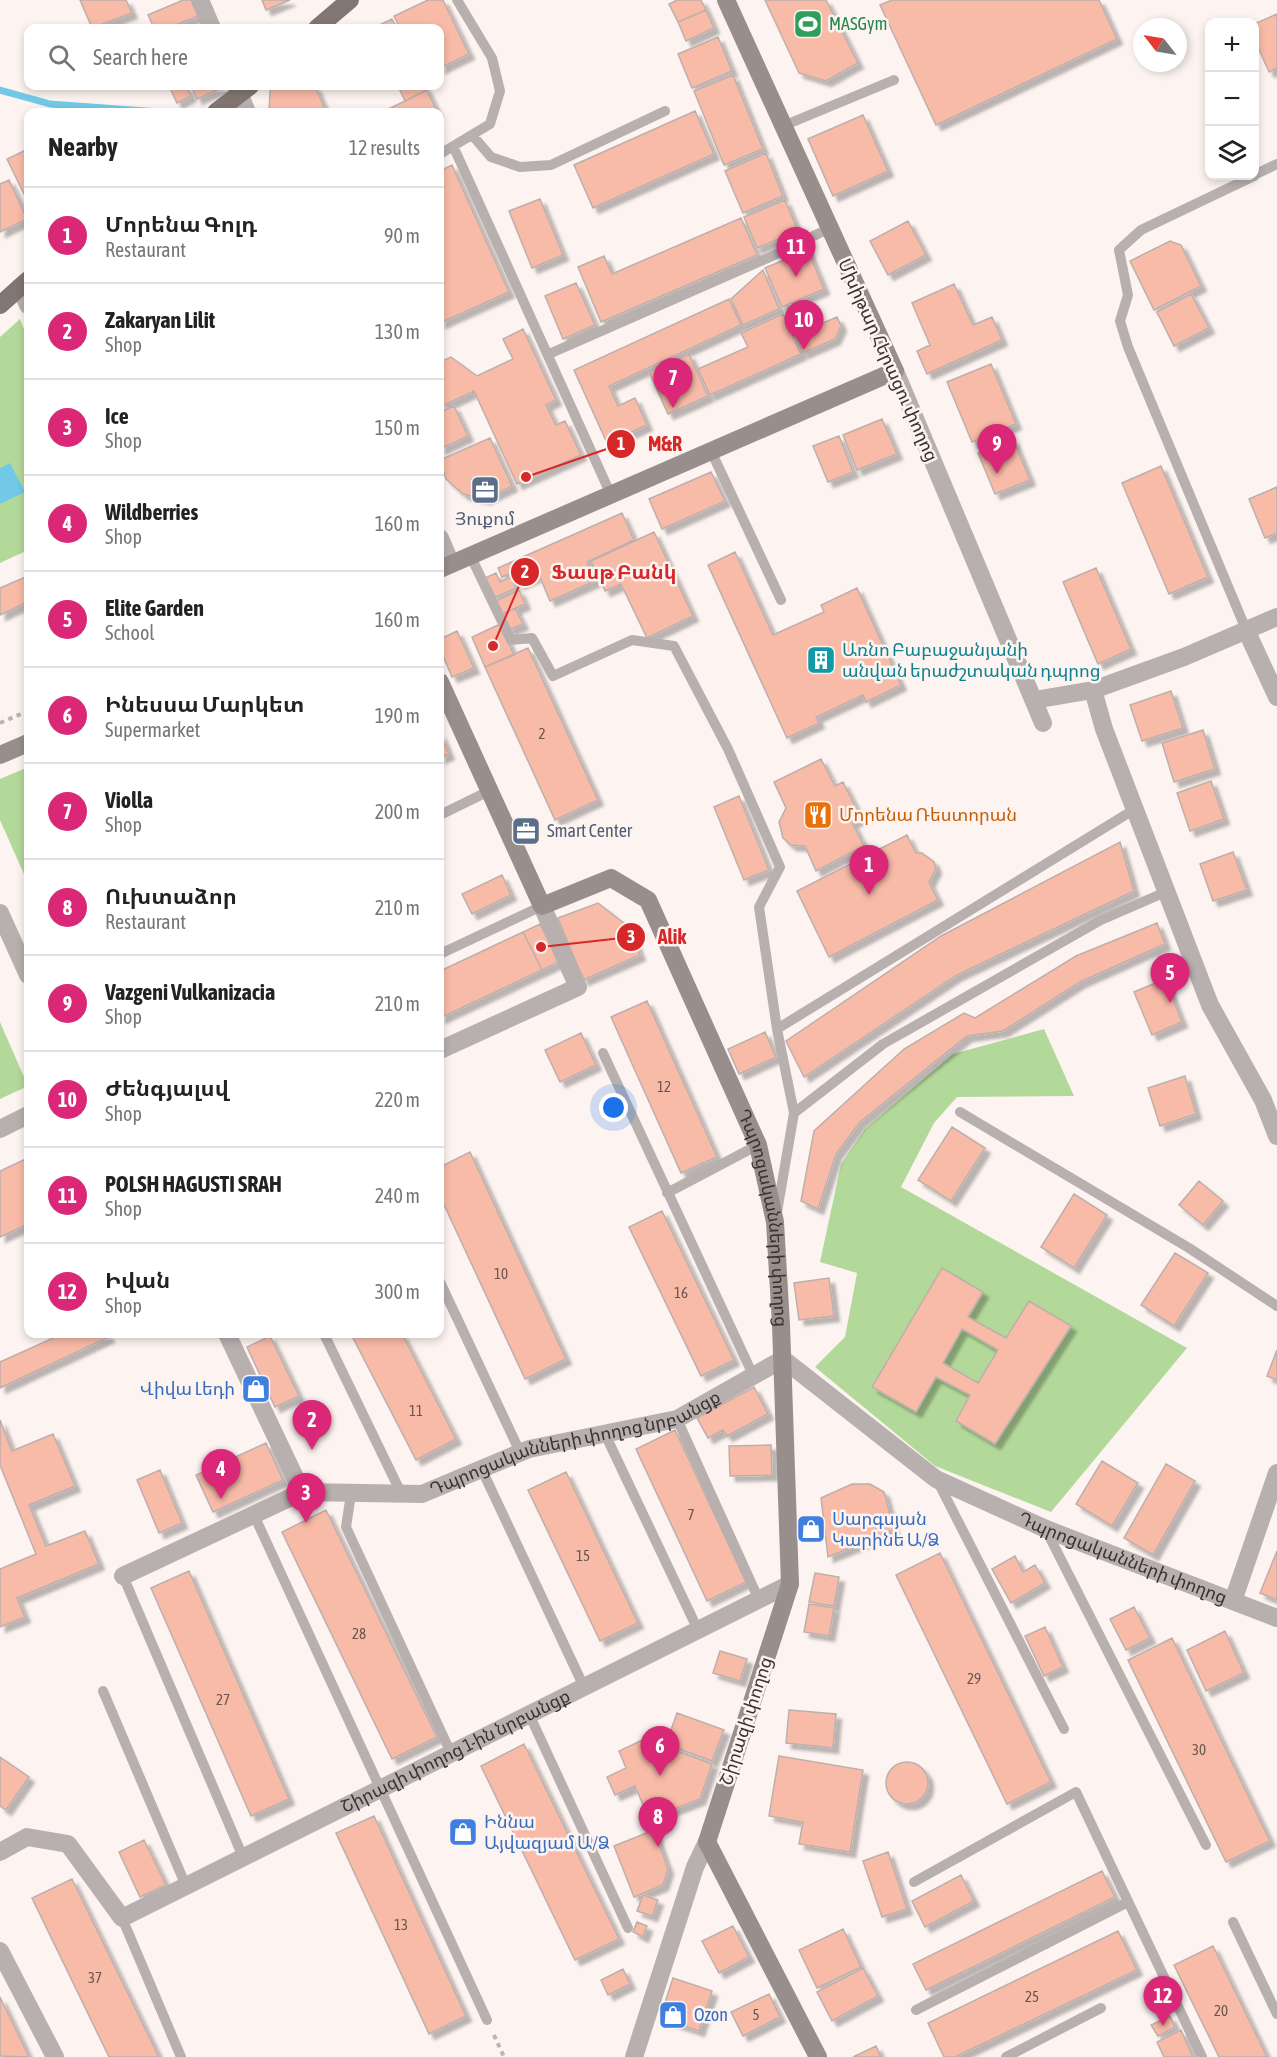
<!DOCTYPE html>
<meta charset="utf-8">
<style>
body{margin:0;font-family:"Asap Condensed","Noto Sans Armenian",sans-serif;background:#f6f6f6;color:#222}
.controls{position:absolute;right:18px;top:18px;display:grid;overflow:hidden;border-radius:12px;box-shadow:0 3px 9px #0003}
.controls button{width:54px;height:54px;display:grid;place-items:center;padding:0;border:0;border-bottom:2px solid #e0e0e0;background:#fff;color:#222;font:30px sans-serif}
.compass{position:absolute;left:1133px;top:18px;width:54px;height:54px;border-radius:50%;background:#fff;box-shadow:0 3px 9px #0003;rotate:301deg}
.you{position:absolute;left:614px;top:1108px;width:21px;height:21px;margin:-15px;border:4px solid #fff;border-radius:50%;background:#1a73e8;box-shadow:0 0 0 9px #1a73e833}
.badge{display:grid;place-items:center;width:39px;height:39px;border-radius:50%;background:#db2777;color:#fff;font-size:20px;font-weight:700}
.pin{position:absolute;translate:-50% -50px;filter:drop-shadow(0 2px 3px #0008)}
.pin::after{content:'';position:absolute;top:32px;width:21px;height:18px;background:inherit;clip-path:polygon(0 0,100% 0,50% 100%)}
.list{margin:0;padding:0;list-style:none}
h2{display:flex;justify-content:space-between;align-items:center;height:78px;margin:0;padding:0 24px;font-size:26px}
h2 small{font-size:20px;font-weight:400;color:#767676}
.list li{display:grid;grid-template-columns:39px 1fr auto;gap:18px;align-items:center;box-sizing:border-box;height:96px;padding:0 24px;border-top:2px solid #e0e0e0}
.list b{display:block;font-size:22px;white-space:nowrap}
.list p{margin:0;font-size:20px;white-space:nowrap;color:#767676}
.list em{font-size:20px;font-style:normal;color:#767676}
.icon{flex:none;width:33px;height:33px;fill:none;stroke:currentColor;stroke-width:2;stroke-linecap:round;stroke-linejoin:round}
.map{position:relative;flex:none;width:1277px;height:2057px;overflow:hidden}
.search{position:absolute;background:#fff;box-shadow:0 3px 9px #0003;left:24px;top:24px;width:420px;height:66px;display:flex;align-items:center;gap:15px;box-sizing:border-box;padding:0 21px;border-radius:12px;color:#767676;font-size:22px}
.panel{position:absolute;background:#fff;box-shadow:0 3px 9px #0003;left:24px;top:108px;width:420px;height:1230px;border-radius:12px}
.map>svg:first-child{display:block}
.green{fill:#b3d99a}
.water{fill:#71c9e7}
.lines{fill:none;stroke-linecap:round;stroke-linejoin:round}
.stream{stroke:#71c9e7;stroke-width:7}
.building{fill:#f8bba8;stroke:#beafab;stroke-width:1.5;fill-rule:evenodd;filter:url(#shadow)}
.path{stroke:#bcb4b1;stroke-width:4;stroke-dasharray:4.5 4.5;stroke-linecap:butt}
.lane{stroke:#b7b0af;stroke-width:10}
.street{stroke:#b7b0af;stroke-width:18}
.secondary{stroke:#988e8c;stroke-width:18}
.primary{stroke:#827673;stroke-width:18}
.labels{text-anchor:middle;stroke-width:5;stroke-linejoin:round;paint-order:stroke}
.number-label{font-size:15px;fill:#69564f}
.leisure-label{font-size:18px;fill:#27864d;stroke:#fdf4f1;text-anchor:start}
.street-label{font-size:18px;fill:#393431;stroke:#fdf4f1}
.service-label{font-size:18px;fill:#4e5e75;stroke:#fdf4f1}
.culture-label{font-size:18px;fill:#0d838f;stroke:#fdf4f1;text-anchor:start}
.food-label{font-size:18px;fill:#c56008;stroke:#fdf4f1;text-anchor:start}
.shop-label{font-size:18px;fill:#366cbe;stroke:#fdf4f1;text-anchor:start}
.leader{fill:none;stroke:#d62828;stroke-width:2}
.callout-dot{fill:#d62828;stroke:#fdf4f1;stroke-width:2}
.mark-label{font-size:18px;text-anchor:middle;font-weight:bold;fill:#fff}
.callout-label{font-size:20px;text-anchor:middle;font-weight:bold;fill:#d62828;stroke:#fdf4f1;stroke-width:5;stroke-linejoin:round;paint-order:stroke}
</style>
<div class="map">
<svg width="1277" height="2057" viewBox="0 0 1277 2057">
<defs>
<filter id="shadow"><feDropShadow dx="5.5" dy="5.5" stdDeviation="1.5" flood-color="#0004"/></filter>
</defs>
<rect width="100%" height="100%" fill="#fdf4f1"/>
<!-- green -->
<path class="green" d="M20 319 28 339V550L0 563V337Z
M28 767V880L27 881 0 820V779Z
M0 1022 28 1086 0 1099Z
M1044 1029 1074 1096 957 1097 934 1123 901 1187 1187 1348 1051 1512 935 1466 815 1367 845 1337 857 1273 820 1262 841 1164 865 1129 953 1054Z"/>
<!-- water -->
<path class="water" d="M10 463 25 492 0 504V468Z"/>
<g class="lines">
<!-- stream -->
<path class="stream" d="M0 90 50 104 159 112"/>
</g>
<!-- building -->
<path class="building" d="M80 0H126L132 13 92 28Z
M183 0H191L198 16 169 28H154L148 15Z
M262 0H290L266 10Z
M428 0H443L469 54 440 68V28H400L394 16Z
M677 0H701L706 10 678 22 669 4Z
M765 0H826L858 63 826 81 799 73Z
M892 0H1099L1117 39 936 125 880 5Z
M706 10 714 28 686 41 678 22Z
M1277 14V68L1269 72 1254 38V24Z
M392 19 397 28H373Z
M718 37 732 71 692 88 678 54Z
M733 75 763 149 724 165 694 91Z
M169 86H186L191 96 177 103Z
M191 86H223L224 87 197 99Z
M274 86H315L326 112H269L270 91Z
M398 86H424L427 90 405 101Z
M427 90 437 112H382L405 101Z
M695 111 714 154 593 208 574 165Z
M863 115 888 171 833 196 808 139Z
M28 149V199L27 200 7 159Z
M766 153 783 196 743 213 725 171Z
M452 165 509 292 440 323V171Z
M9 180 27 219 0 232V184Z
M540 199 563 255 532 268 509 211Z
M785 200 798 231 757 248 744 217Z
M741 218 757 255 601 322 578 267 604 256 612 274Z
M908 221 926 255 888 275 870 241Z
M1170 241 1181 245 1201 286 1154 310 1130 261Z
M808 250 824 289 782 307 765 268Z
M763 270 779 309 743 325 731 299Z
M576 283 595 325 563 339 545 296Z
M954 284 973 325 992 317 1002 340 927 374 917 351 930 345 912 303Z
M1191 294 1209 328 1174 346 1157 312Z
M729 299 741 325 609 386 618 406 635 398 647 425 607 443 574 370Z
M783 314 801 354 710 395 698 369 748 347 741 333Z
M837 317 841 326 835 339 803 353 795 335Z
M523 329 556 400 546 405 556 425 565 421 581 455 517 484 474 391 440 407V362L451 357 477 376 513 359 503 339Z
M689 354 708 396 668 414 649 372Z
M991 364 1016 424 972 442 947 382Z
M454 406 468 436 440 449V412Z
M882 419 897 454 857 470 843 435Z
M839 436 853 472 828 482 813 446Z
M490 438 512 486 485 499 463 494 446 479 440 460Z
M1013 439 1030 480 995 494 978 453Z
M1161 466 1208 577 1169 594 1122 483Z
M711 472 725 501 662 529 649 499Z
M1277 487V533L1265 538 1249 499Z
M622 513 634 540 587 562 595 581 550 601 539 575 519 584 513 572 502 577 498 568Z
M654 532 693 616 647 638 621 584 605 591 591 561Z
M735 552 773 635 824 612 821 605 857 588 901 685 866 702 863 695 816 717 819 723 787 738 708 565Z
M1096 568 1131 649 1098 664 1063 582Z
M496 573 500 582 511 577 516 588 494 598 485 578Z
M28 576V602L0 615V588Z
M519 590 525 604 502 614 496 601Z
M515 608 523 624 509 630 502 615Z
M500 624 514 655 485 667 472 637Z
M457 631 474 668 452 677 440 649V639Z
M528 648 598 800 555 820 485 667Z
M1171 691 1183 728 1142 741 1130 705Z
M1203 730 1215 769 1174 782 1162 743Z
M440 733 449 754 440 758Z
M821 759 835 786 843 782 861 818 852 822 864 846 816 871 805 846 791 845 783 838 779 822 786 808 774 782Z
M1211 781 1224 819 1190 831 1177 793Z
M739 796 769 870 744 880 714 807Z
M907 835 916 853H922L934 862 936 869 929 882 938 900 829 957 797 891Z
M1120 842 1134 891 957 975 804 1077 786 1041 941 936Z
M1233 852 1247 890 1213 901 1200 864Z
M502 875 511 895 472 914 462 894Z
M598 903 629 927 640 955 583 980 558 918Z
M1157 923 1165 944 1080 982 1003 1031 967 1036 860 1122 836 1154 818 1209 801 1201 814 1131 904 1049 964 1013 975 1018 1076 956Z
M540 924 559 962 542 970 523 932Z
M523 932 542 970 440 1018V971Z
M1165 979 1182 1022 1152 1035 1134 992Z
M647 1001 717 1157 681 1173 611 1017Z
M765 1032 776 1057 739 1074 728 1049Z
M581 1033 596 1065 560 1082 545 1050Z
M1185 1076 1196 1114 1160 1126 1148 1088Z
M952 1127 985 1148 951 1201 918 1180Z
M470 1152 566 1359 525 1379 440 1196V1167Z
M28 1158V1224L0 1237V1171Z
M1199 1181 1223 1201 1203 1225 1179 1205Z
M1074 1194 1107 1215 1074 1268 1041 1247Z
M662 1211 734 1360 701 1376 629 1227Z
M1175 1253 1208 1273 1174 1326 1141 1305Z
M942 1268 983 1292 968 1317 1006 1338 1029 1301 1071 1326 995 1444 956 1421 970 1395 936 1377 916 1412 872 1387ZM962 1329 998 1350 978 1383 943 1363Z
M829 1278 834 1316 799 1320 794 1283Z
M62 1334H107L109 1337 0 1388V1362Z
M351 1334H402L456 1439 416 1460Z
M270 1336 299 1396 275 1407 247 1347Z
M1277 1350V1380L1267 1376Z
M754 1387 768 1414 727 1436 723 1430 708 1438 697 1418Z
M0 1420 12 1451 53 1434 75 1486 29 1505 46 1546 85 1531 99 1564 17 1598 25 1617 0 1627V1569L36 1554 0 1465Z
M675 1430 746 1582 707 1601 636 1449Z
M266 1443 283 1480 213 1512 196 1475Z
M771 1445 772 1475 730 1476 729 1446Z
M1102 1461 1138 1483 1112 1526 1076 1504Z
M1166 1464 1195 1481 1153 1555 1124 1538Z
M160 1470 182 1523 159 1533 137 1480Z
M566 1472 638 1623 600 1641 528 1490Z
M852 1484H870L884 1492 894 1530 828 1557 821 1498Z
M326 1510 437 1737 392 1759 282 1532Z
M1277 1551V1600L1260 1593Z
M940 1553 1051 1782 1007 1804 896 1575Z
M1015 1556 1023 1572 1035 1565 1045 1583 1011 1603 992 1569Z
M189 1571 289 1799 251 1816 151 1588Z
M815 1573 839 1577 834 1606 809 1602Z
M809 1604 834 1608 829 1636 804 1632Z
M1134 1607 1150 1638 1126 1650 1110 1619Z
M1045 1627 1063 1667 1044 1676 1025 1636Z
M1225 1631 1244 1673 1206 1691 1187 1650Z
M1172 1638 1270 1841 1226 1862 1128 1660Z
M720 1651 747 1659 740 1681 713 1673Z
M789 1710 836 1714 833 1748 786 1743Z
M677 1713 724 1730 712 1761 666 1744Z
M657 1733 663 1746 712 1764 700 1799 649 1819 635 1786 615 1795 607 1777 626 1768 619 1751Z
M524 1744 619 1939 575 1960 481 1766Z
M779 1756 863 1770 850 1852 799 1844 803 1822 769 1816Z
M0 1757 29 1777 6 1810 0 1806Z
M886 1783a21 21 0 1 1 42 0a21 21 0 1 1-42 0Z
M374 1816 466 2016 429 2034 336 1833Z
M654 1830 668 1869 663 1885 634 1897 614 1846Z
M144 1840 166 1885 140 1897 119 1852Z
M888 1852 907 1909 882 1917 863 1861Z
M1102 1871 1115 1897 926 1990 913 1964Z
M961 1875 974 1901 925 1927 912 1901Z
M72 1879 159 2057H109L32 1898Z
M643 1895 658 1900 652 1916 637 1911Z
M637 1922 647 1926 643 1937 633 1932Z
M733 1926 749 1957 719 1973 702 1941Z
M843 1929 861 1967 817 1988 799 1950Z
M1118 1931 1137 1970 955 2057H944L928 2023Z
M1213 1946 1267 2057H1219L1174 1965Z
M863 1968 878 1996 832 2021 817 1992Z
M623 1969 630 1984 608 1995 601 1980Z
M673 1978 712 1991 699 2031 660 2018Z
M769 1994 780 2017 743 2036 731 2012Z
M0 1997 29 2057 0 2056Z
M1170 2016 1175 2027 1158 2036 1151 2025Z
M1181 2030 1193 2057H1164L1157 2042Z
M876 2046 881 2057H853Z"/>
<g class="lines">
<!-- path -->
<path class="path" d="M0 723 28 711
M494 2035 504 2057"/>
<!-- lane -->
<path class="lane" d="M783 126 894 80
M473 136 491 157 520 167 551 165 665 111
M454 148 611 495
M440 154 490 124 500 91 492 58 457 0
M1254 175 1277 164
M549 354 770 257 830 228
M711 451 781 600
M470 555 511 640 532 638 553 676 632 640 674 646 728 749 780 867 759 907 777 1029 794 1113
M1247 632 1128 347 1120 321 1128 295 1119 250 1141 230 1254 176
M440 815 491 790
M440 954 542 906
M777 1029 1135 809
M603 1053 753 1375
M960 1112 1189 1248 1277 1306
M667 1193 758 1145
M777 1212 794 1113 883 1044 1101 920 1168 891
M440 1282 520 1452
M324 1334 402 1495
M677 1419 759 1600
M604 1432 698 1630
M482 1470 584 1687
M937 1480 1064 1729
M351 1494 346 1527 451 1753
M253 1513 487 2020
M1046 1530 1206 1845
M123 1576 243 1857
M103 1691 186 1886
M529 1714 628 1928
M914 1882 1076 1792 1202 2057
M122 1918 181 2057
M1233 1922 1277 2014
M916 2010 1128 1902
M1006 2057 1101 2008"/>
<!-- street -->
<g class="street">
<path d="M200 0 212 28"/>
<path d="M236 86 247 112"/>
<path d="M20 287 28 305"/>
<path d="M895 371 1043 723"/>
<path d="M440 538 451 564"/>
<path d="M1247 632 1277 697"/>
<path d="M1093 690 1104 729 1210 1005 1263 1100 1277 1136"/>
<path d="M1034 700 1093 690 1184 657 1277 617"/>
<path d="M0 913 28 975"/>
<path d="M440 1050 578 987 542 906"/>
<path d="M0 1129 28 1115"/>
<path d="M227 1334 302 1492"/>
<path id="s1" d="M123 1576 302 1492 422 1494 529 1449 677 1419 783 1359 936 1479 1046 1529 1277 1618"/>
<path d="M1233 1601 1277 1473"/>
<path id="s2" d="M0 1852 27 1837 68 1844 122 1918 790 1584"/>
<path d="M0 1951 55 2057"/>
<path d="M634 2057 695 1867 707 1842"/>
</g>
<!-- secondary -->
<g class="secondary">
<path d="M440 569 895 371 726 0"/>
<path id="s3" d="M440 682 542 906 611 878 648 900 758 1145 775 1222 781 1325 790 1584 707 1842 818 2057"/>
<path d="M0 755 28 743"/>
</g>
<!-- primary -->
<path class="primary" d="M317 28 350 0
M216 112 250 86
M0 305 28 280"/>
</g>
<!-- icons -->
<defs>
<g id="stadium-square" transform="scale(1.5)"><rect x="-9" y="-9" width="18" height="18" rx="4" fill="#2e9e5b" stroke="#fdf4f1"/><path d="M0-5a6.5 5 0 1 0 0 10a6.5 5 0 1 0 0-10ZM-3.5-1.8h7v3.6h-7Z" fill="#fff"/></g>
<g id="office-square" transform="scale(1.5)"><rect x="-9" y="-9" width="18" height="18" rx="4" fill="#5c6f8a" stroke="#fdf4f1"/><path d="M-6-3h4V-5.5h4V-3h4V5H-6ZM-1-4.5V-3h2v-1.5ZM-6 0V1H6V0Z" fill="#fff"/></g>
<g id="building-square" transform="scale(1.5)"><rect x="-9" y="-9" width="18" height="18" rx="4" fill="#0f9aa8" stroke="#fdf4f1"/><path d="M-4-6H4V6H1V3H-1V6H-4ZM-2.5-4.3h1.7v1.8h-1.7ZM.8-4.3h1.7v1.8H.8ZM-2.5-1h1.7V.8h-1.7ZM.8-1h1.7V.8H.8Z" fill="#fff"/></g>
<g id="restaurant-square" transform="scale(1.5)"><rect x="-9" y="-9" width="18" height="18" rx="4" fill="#e8710a" stroke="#fdf4f1"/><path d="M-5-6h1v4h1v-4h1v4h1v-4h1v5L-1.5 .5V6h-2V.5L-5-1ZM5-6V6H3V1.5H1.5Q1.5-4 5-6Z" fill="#fff"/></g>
<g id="shop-square" transform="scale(1.5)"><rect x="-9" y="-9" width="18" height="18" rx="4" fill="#3f7fe0" stroke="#fdf4f1"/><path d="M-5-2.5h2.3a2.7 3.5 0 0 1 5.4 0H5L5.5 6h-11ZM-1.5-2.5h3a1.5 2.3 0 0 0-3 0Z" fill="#fff"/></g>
</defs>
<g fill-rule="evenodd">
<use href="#stadium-square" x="808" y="24"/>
<use href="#office-square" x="485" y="490"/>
<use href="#building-square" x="821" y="660"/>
<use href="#restaurant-square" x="818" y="815"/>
<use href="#office-square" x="526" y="831"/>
<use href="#shop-square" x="256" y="1389"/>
<use href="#shop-square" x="811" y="1529"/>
<use href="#shop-square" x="463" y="1832"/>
<use href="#shop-square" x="673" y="2015"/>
</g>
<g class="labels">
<!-- number labels -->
<g class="number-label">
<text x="542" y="739">2</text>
<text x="664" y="1092">12</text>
<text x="501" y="1279">10</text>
<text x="681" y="1298">16</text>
<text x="416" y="1416">11</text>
<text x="691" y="1520">7</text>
<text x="583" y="1561">15</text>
<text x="359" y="1639">28</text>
<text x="974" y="1684">29</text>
<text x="223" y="1705">27</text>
<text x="1199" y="1755">30</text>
<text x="401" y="1930">13</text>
<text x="95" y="1983">37</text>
<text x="1032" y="2002">25</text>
<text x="1221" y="2016">20</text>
<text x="756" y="2020">5</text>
</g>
<!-- leisure labels -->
<g class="leisure-label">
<text x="829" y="30">MASGym</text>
</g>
<!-- street labels -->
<g class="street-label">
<text transform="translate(888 360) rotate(66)" y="6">Մխիթար Հերացու փողոց</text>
<text dy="6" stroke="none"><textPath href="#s3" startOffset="705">Դպրոցականների փողոց</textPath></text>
<text dy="6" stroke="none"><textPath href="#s1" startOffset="480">Դպրոցականների փողոց նրբանցք</textPath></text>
<text dy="6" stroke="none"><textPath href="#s1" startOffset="1104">Դպրոցականների փողոց</textPath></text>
<text transform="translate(746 1721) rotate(-72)" y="6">Շիրազի փողոց</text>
<text dy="6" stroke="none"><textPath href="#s2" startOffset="537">Շիրազի փողոց 1-ին նրբանցք</textPath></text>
</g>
<!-- service labels -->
<g class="service-label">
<text x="485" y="525">Յուքոմ</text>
<text x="547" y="837" text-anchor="start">Smart Center</text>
</g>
<!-- culture labels -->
<g class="culture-label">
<text x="842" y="656">Առնո Բաբաջանյանի<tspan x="842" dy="21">անվան երաժշտական դպրոց</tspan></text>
</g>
<!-- food labels -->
<g class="food-label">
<text x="839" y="821">Մորենա Ռեստորան</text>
</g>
<!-- shop labels -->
<g class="shop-label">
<text x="235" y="1395" text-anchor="end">Վիվա Լեդի</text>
<text x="832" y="1525">Սարգսյան<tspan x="832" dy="21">Կարինե Ա/Ձ</tspan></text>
<text x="484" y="1828">Իննա<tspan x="484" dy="21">Այվազյամ Ա/Ձ</tspan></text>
<text x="694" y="2021">Ozon</text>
</g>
</g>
<!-- callouts -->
<path class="leader" d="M526 477L621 444M493 646L525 572M541 947L631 937"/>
<g class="callout-dot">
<circle cx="526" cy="477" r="6"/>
<circle cx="493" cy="646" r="6"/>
<circle cx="541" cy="947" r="6"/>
<circle cx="621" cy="444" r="15"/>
<circle cx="525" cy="572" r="15"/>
<circle cx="631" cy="937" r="15"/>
</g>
<g class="mark-label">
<text x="621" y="450">1</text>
<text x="525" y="578">2</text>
<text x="631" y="943">3</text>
</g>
<g class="callout-label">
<text x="665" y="451">M&amp;R</text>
<text x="614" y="579">Ֆասթ Բանկ</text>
<text x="672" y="944">Alik</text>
</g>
</svg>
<div class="controls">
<button>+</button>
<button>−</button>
<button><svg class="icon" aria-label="layers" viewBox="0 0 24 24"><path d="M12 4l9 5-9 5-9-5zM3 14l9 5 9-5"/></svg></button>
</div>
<svg class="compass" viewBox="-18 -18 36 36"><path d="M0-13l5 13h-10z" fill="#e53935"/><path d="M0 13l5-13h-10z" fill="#767676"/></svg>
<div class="you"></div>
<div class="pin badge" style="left:869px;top:895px">1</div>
<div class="pin badge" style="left:312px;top:1450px">2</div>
<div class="pin badge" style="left:306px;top:1523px">3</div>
<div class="pin badge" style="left:221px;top:1499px">4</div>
<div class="pin badge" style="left:1170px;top:1003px">5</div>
<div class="pin badge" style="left:660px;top:1776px">6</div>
<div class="pin badge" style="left:673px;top:408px">7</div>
<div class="pin badge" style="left:658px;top:1847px">8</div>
<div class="pin badge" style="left:997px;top:474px">9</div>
<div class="pin badge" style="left:804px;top:350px">10</div>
<div class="pin badge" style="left:796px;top:277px">11</div>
<div class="pin badge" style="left:1163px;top:2026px">12</div>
<div class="search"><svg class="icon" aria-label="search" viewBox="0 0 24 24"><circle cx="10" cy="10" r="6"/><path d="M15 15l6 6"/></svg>Search here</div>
<section class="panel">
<h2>Nearby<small>12 results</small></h2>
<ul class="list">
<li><span class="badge">1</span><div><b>Մորենա Գոլդ</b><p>Restaurant</p></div><em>90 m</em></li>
<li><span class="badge">2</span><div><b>Zakaryan Lilit</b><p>Shop</p></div><em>130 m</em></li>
<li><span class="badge">3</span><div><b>Ice</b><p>Shop</p></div><em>150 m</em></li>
<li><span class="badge">4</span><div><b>Wildberries</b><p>Shop</p></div><em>160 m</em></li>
<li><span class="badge">5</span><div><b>Elite Garden</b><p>School</p></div><em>160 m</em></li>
<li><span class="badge">6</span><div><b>Ինեսսա Մարկետ</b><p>Supermarket</p></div><em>190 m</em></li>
<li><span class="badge">7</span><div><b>Violla</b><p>Shop</p></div><em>200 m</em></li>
<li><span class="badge">8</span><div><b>Ուխտաձոր</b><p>Restaurant</p></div><em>210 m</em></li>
<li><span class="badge">9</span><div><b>Vazgeni Vulkanizacia</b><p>Shop</p></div><em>210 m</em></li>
<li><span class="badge">10</span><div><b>Ժենգյալսվ</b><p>Shop</p></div><em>220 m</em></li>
<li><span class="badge">11</span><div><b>POLSH HAGUSTI SRAH</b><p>Shop</p></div><em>240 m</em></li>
<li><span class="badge">12</span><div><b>Իվան</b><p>Shop</p></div><em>300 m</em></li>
</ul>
</section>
</div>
